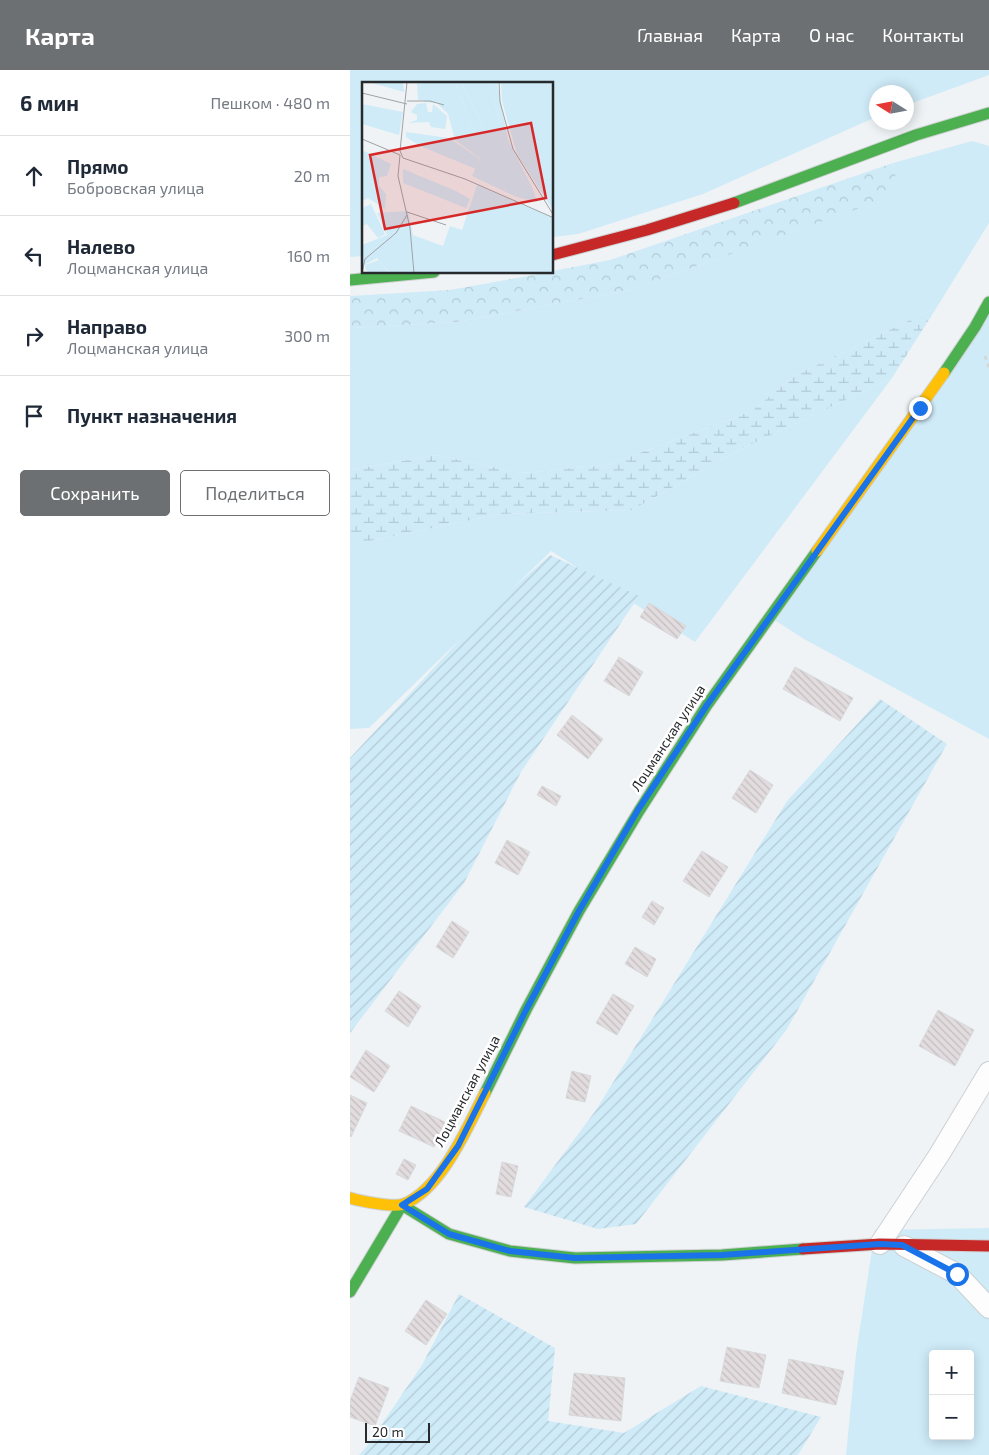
<!DOCTYPE html>
<html lang="ru">
<meta charset="utf-8">
<style>
:root{--surface:#fff;--page:#f2f2f3;--text:#1f2937;--muted:#747a83;--line:#e0e1e3;--accent:#6d7072}
body{margin:0;font-family:"Exo 2",sans-serif;background:var(--page);color:var(--text)}
.controls{position:absolute;right:15px;bottom:15px;display:grid;overflow:hidden;border-radius:5px;box-shadow:0 2px 12px #0003}
.controls button{width:45px;height:45px;display:grid;place-items:center;padding:0;border:0;border-bottom:1px solid var(--line);background:var(--surface);color:var(--text);font:25px sans-serif}
.compass{position:absolute;left:519px;top:15px;width:45px;height:45px;border-radius:50%;background:var(--surface);box-shadow:0 2px 12px #0003;rotate:281deg}
.scale{position:absolute;left:15px;bottom:12px;width:65px;box-sizing:border-box;padding-left:5px;border:2px solid #272a2c;border-top:0;font-size:14px;line-height:18px;white-space:nowrap;color:#272a2c;-webkit-text-stroke:4px #fff;paint-order:stroke}
.stop{position:absolute;width:15px;height:15px;margin:-11px;border:4px solid #1a73e8;border-radius:50%;background:#fff}
.stop.end{background:#1a73e8;border-color:#fff;box-shadow:0 1px 5px #0008}
.list{margin:0;padding:0;list-style:none}
h2{display:flex;justify-content:space-between;align-items:center;height:65px;margin:0;padding:0 20px;font-size:21px}
h2 small{font-size:16px;font-weight:400;color:var(--muted)}
.list li{display:grid;grid-template-columns:32px 1fr auto;gap:15px;align-items:center;box-sizing:border-box;height:80px;padding:0 20px;border-top:1px solid var(--line)}
.list b{display:block;font-size:19px;white-space:nowrap}
.list p{margin:0;font-size:16px;white-space:nowrap;color:var(--muted)}
.list em{font-size:16px;font-style:normal;color:var(--muted)}
.actions{display:flex;gap:10px;padding:15px 20px}
.actions a{flex:1;padding:11px 0;border:1px solid var(--accent);border-radius:5px;text-align:center;font-size:18px;color:var(--accent)}
.actions .main{background:var(--accent);color:#fff}
.icon{flex:none;width:28px;height:28px;fill:none;stroke:currentColor;stroke-width:2;stroke-linecap:round;stroke-linejoin:round}
.map{position:relative;flex:none;width:639px;height:1385px;overflow:hidden}
header{display:flex;align-items:center;gap:30px;box-sizing:border-box;height:70px;padding:0 25px;background:var(--accent);color:#fff}
header strong{font-size:24px}
nav{display:flex;gap:28px;margin-inline-start:auto;font-size:18px}
main{display:flex}
aside{flex:1;background:var(--surface)}
.map>svg:first-child{display:block}
</style>
<header>
<strong>Карта</strong>
<nav><a>Главная</a><a>Карта</a><a>О нас</a><a>Контакты</a></nav>
</header>
<main>
<aside>
<h2>6 мин<small>Пешком · 480 m</small></h2>
<ul class="list">
<li><svg class="icon" aria-label="ahead" viewBox="0 0 24 24"><path d="M12 20V5M6 11l6-6 6 6"/></svg><div><b>Прямо</b><p>Бобровская улица</p></div><em>20 m</em></li>
<li><svg class="icon" aria-label="left" viewBox="0 0 24 24"><path d="M17 20v-9H6M10 6l-5 5 5 5"/></svg><div><b>Налево</b><p>Лоцманская улица</p></div><em>160 m</em></li>
<li><svg class="icon" aria-label="right" viewBox="0 0 24 24"><path d="M7 20v-9h11M14 6l5 5-5 5"/></svg><div><b>Направо</b><p>Лоцманская улица</p></div><em>300 m</em></li>
<li><svg class="icon" aria-label="arrive" viewBox="0 0 24 24"><path d="M6 21V4h12l-3 4 3 4H6"/></svg><div><b>Пункт назначения</b></div></li>
</ul>
<div class="actions"><a class="main">Сохранить</a><a>Поделиться</a></div>
</aside>
<div class="map">
<svg width="639" height="1385" viewBox="0 0 639 1385">
<defs>
<pattern id="forest-crowns" width="20" height="18" patternUnits="userSpaceOnUse" patternTransform="scale(1.25)"><rect width="20" height="18" fill="#cfebf8"/><path d="M2 6a3 3 0 1 1 6 0M12 15a3 3 0 1 1 6 0" fill="none" stroke="#b2cad5"/></pattern>
<pattern id="wetland-marsh" width="20" height="14" patternUnits="userSpaceOnUse" patternTransform="scale(1.25)"><rect width="20" height="14" fill="#cfebf8"/><path d="M1 5h8M5 5V1M11 12h8M15 12V8" fill="none" stroke="#b2cad5"/></pattern>
<pattern id="garden-furrows" width="10" height="10" patternUnits="userSpaceOnUse" patternTransform="scale(1.25)"><rect width="10" height="10" fill="#cfebf8"/><path d="M-1 1l2-2M0 10L10 0M9 11l2-2" fill="none" stroke="#b2cad5"/></pattern>
<pattern id="building-back-hatch" width="6" height="6" patternUnits="userSpaceOnUse" patternTransform="scale(1.25)"><rect width="6" height="6" fill="#e2dcde"/><path d="M-1 5l2 2M0 0l6 6M5-1l2 2" fill="none" stroke="#c2bdbf"/></pattern>
</defs>
<rect width="100%" height="100%" fill="#eff3f5"/>
<g fill="#cfebf8" fill-rule="evenodd">
<path d="M0 0H639V5L557 35 556 22H526V47L353 124 228 164 203 167 202 14H14V186L0 187Z"/>
<path d="M622 71 639 76V153L587 237 444 306 402 341 258 395 171 403 87 385 0 400V258L107 252 280 220 548 124 543 93Z"/>
<path d="M639 232V669L454 569 420 547Z"/>
<path d="M542 308 345 572 201 481 19 658 0 659V475L151 444 282 440 391 379Z"/>
<path d="M639 1158V1385H496L506 1284 525 1160ZM583 1284H620V1366H583Z"/>
</g>
<path fill="url(#forest-crowns)" d="M543 93 549 124 280 220 107 252 0 258V226L100 220 194 203 202 202 203 201 260 190Z"/>
<path fill="url(#wetland-marsh)" d="M587 237 542 308 391 379 282 440 151 444 0 475V400L87 385 171 403 258 395 402 341 444 306Z"/>
<g fill="url(#garden-furrows)">
<path d="M200 485 289 526 171 702 114 813 0 963V688L133 545Z"/>
<path d="M530 629 597 674 437 959 286 1154 248 1159 174 1137 246 1040 437 731Z"/>
<path d="M109 1224 205 1278 198 1351 274 1363 351 1316 471 1347 448 1385H9L17 1376 72 1295Z"/>
</g>
<g fill="url(#building-back-hatch)" stroke="#d8d9da">
<path d="M299 533 336 556 327 569 290 547Z"/>
<path d="M269 587 293 602 279 626 254 611Z"/>
<path d="M445 597 503 628 490 651 433 619Z"/>
<path d="M222 645 253 669 238 689 207 665Z"/>
<path d="M400 700 423 715 406 743 382 728Z"/>
<path d="M192 716 211 726 206 736 187 725Z"/>
<path d="M157 770 180 782 168 805 145 793Z"/>
<path d="M352 781 378 797 359 827 333 811Z"/>
<path d="M302 831 314 838 304 855 292 847Z"/>
<path d="M102 851 119 862 103 888 86 877Z"/>
<path d="M285 877 306 889 297 907 275 894Z"/>
<path d="M49 921 71 936 58 957 35 941Z"/>
<path d="M263 924 284 936 267 965 246 953Z"/>
<path d="M588 940 624 960 605 996 569 976Z"/>
<path d="M16 980 40 996 24 1022 0 1007Z"/>
<path d="M222 1001 241 1006 235 1032 216 1028Z"/>
<path d="M0 1025 17 1033 1 1067 0 1066Z"/>
<path d="M61 1036 95 1052 84 1077 49 1061Z"/>
<path d="M54 1089 66 1095 58 1110 46 1104Z"/>
<path d="M152 1092 168 1096 161 1127 146 1124Z"/>
<path d="M76 1230 97 1244 76 1275 55 1261Z"/>
<path d="M377 1277 416 1285 409 1318 370 1311Z"/>
<path d="M439 1289 494 1301 486 1335 432 1323Z"/>
<path d="M224 1303 275 1308 271 1351 219 1345Z"/>
<path d="M9 1307 39 1318 25 1356 0 1347V1331Z"/>
</g>
<g fill="none" stroke-linecap="round" stroke-linejoin="round">
<defs>
<g id="street">
<path d="M530 1174 589 1085 639 1002"/>
<path d="M554 1176 607 1204 639 1238"/>
</g>
<g id="fast">
<path d="M384 133 566 65 639 43"/>
<path d="M0 210 84 202"/>
<path d="M594 303 625 257 639 232"/>
<path d="M135 1023 176 940 229 841 289 741 357 635 467 481"/>
<path d="M0 1222 52 1135 99 1164 160 1181 225 1188 372 1185 453 1179"/>
</g>
<g id="slow">
<path d="M467 481 594 303"/>
<path d="M0 1128C10 1131 45 1138 54 1134 92 1118 117 1058 135 1023"/>
</g>
<g id="jam">
<path d="M202 185 297 160 384 133"/>
<path d="M453 1179 530 1174 639 1176"/>
</g>
</defs>
<use href="#street" stroke="#cdd1d2" stroke-width="22"/>
<use href="#fast" stroke="#cdd1d2" stroke-width="13"/>
<use href="#slow" stroke="#cdd1d2" stroke-width="13"/>
<use href="#jam" stroke="#cdd1d2" stroke-width="13"/>
<path stroke="#d6d8d8" stroke-width="3" stroke-dasharray="4 4" stroke-linecap="butt" d="M635 286 639 298"/>
<use href="#street" stroke="#fdfdfe" stroke-width="20"/>
<use href="#fast" stroke="#4caf50" stroke-width="11"/>
<use href="#slow" stroke="#ffc107" stroke-width="11"/>
<use href="#jam" stroke="#c62828" stroke-width="11"/>
</g>
<g fill="none" stroke-linecap="round" stroke-linejoin="round">
<path stroke="#1a73e8" stroke-width="6" d="M570 338 357 635 288 740 229 841 176 940 108 1076 77 1119 52 1135 99 1164 160 1181 225 1188 372 1185 530 1174 552 1175 607 1204"/>
</g>
<g text-anchor="middle" stroke-width="5" stroke-linejoin="round" paint-order="stroke">
<g font-size="14" fill="#272a2c" stroke="#fff">
<text transform="translate(318 668) rotate(-57)" y="5">Лоцманская улица</text>
<text transform="translate(117 1021) rotate(-62)" y="5">Лоцманская улица</text>
</g>
</g>
<g transform="translate(12 12)">
<rect width="191" height="191" fill="#eff3f5"/>
<path d="M60 0H93L124 84 146 111 110 94 118 76 93 58 86 32 75 21 62 20ZM99 0H128L142 60 167 108 171 107 175 120 155 115 139 96 129 80 119 40ZM139 0H191V128L155 72 140 19ZM115 103 191 136V191H28L15 176 0 184V163L25 153 15 131 46 129 51 153 81 164 88 144 100 148Z" fill="#cfebf8"/>
<path d="M128 0H135L146 58 171 107 167 108 142 60Z" fill="#cfebf8"/>
<path d="M93 0H99L119 40 129 80 155 115 146 111 124 84ZM158 124 171 152 180 163 176 177 186 191 171 178 177 162 160 137Z" fill="#cfebf8"/>
<path d="M41 0 42 10 10 1 11 0ZM55 1 65 2 64 18H56ZM64 21 66 30H70L71 22 85 34 83 47 69 45 67 40 46 41 55 38V33L49 30 55 22ZM0 22 41 30 37 53 0 42ZM44 50 87 56 117 76 114 87 58 64 44 55ZM0 68 29 82 25 94 17 95V104L24 112 23 127 6 116 0 119ZM41 87 94 109 108 117 104 126 41 101ZM9 122 23 152 16 156 5 142 0 144V126ZM17 178 27 191H8L4 188 3 183Z" fill="#cfebf8"/>
<path fill="none" stroke="#9fa3a5" stroke-width="1" d="M45 0 38 69 41 76 103 97 192 136M137 0 138 20 151 67 192 134M0 11 45 22M45 19H68L82 23M0 57 38 73 36 94 48 146 52 191M45 130 84 143M0 191 3 177 34 151 45 133"/>
<path fill="#d62828" fill-opacity="0.15" stroke="#d62828" stroke-width="2.5" d="M169 41 184 116 23 147 8 73Z"/>
<rect width="191" height="191" fill="none" stroke="#272a2c" stroke-width="2.5"/>
</g>
</svg>
<div class="controls">
<button>+</button>
<button>−</button>
</div>
<svg class="compass" viewBox="-18 -18 36 36"><path d="M0-13l5 13h-10z" fill="#e53935"/><path d="M0 13l5-13h-10z" fill="#747a83"/></svg>
<div class="scale">20 m</div>
<div class="stop" style="left:607px;top:1204px"></div>
<div class="stop end" style="left:570px;top:338px"></div>
</div>
</main>
